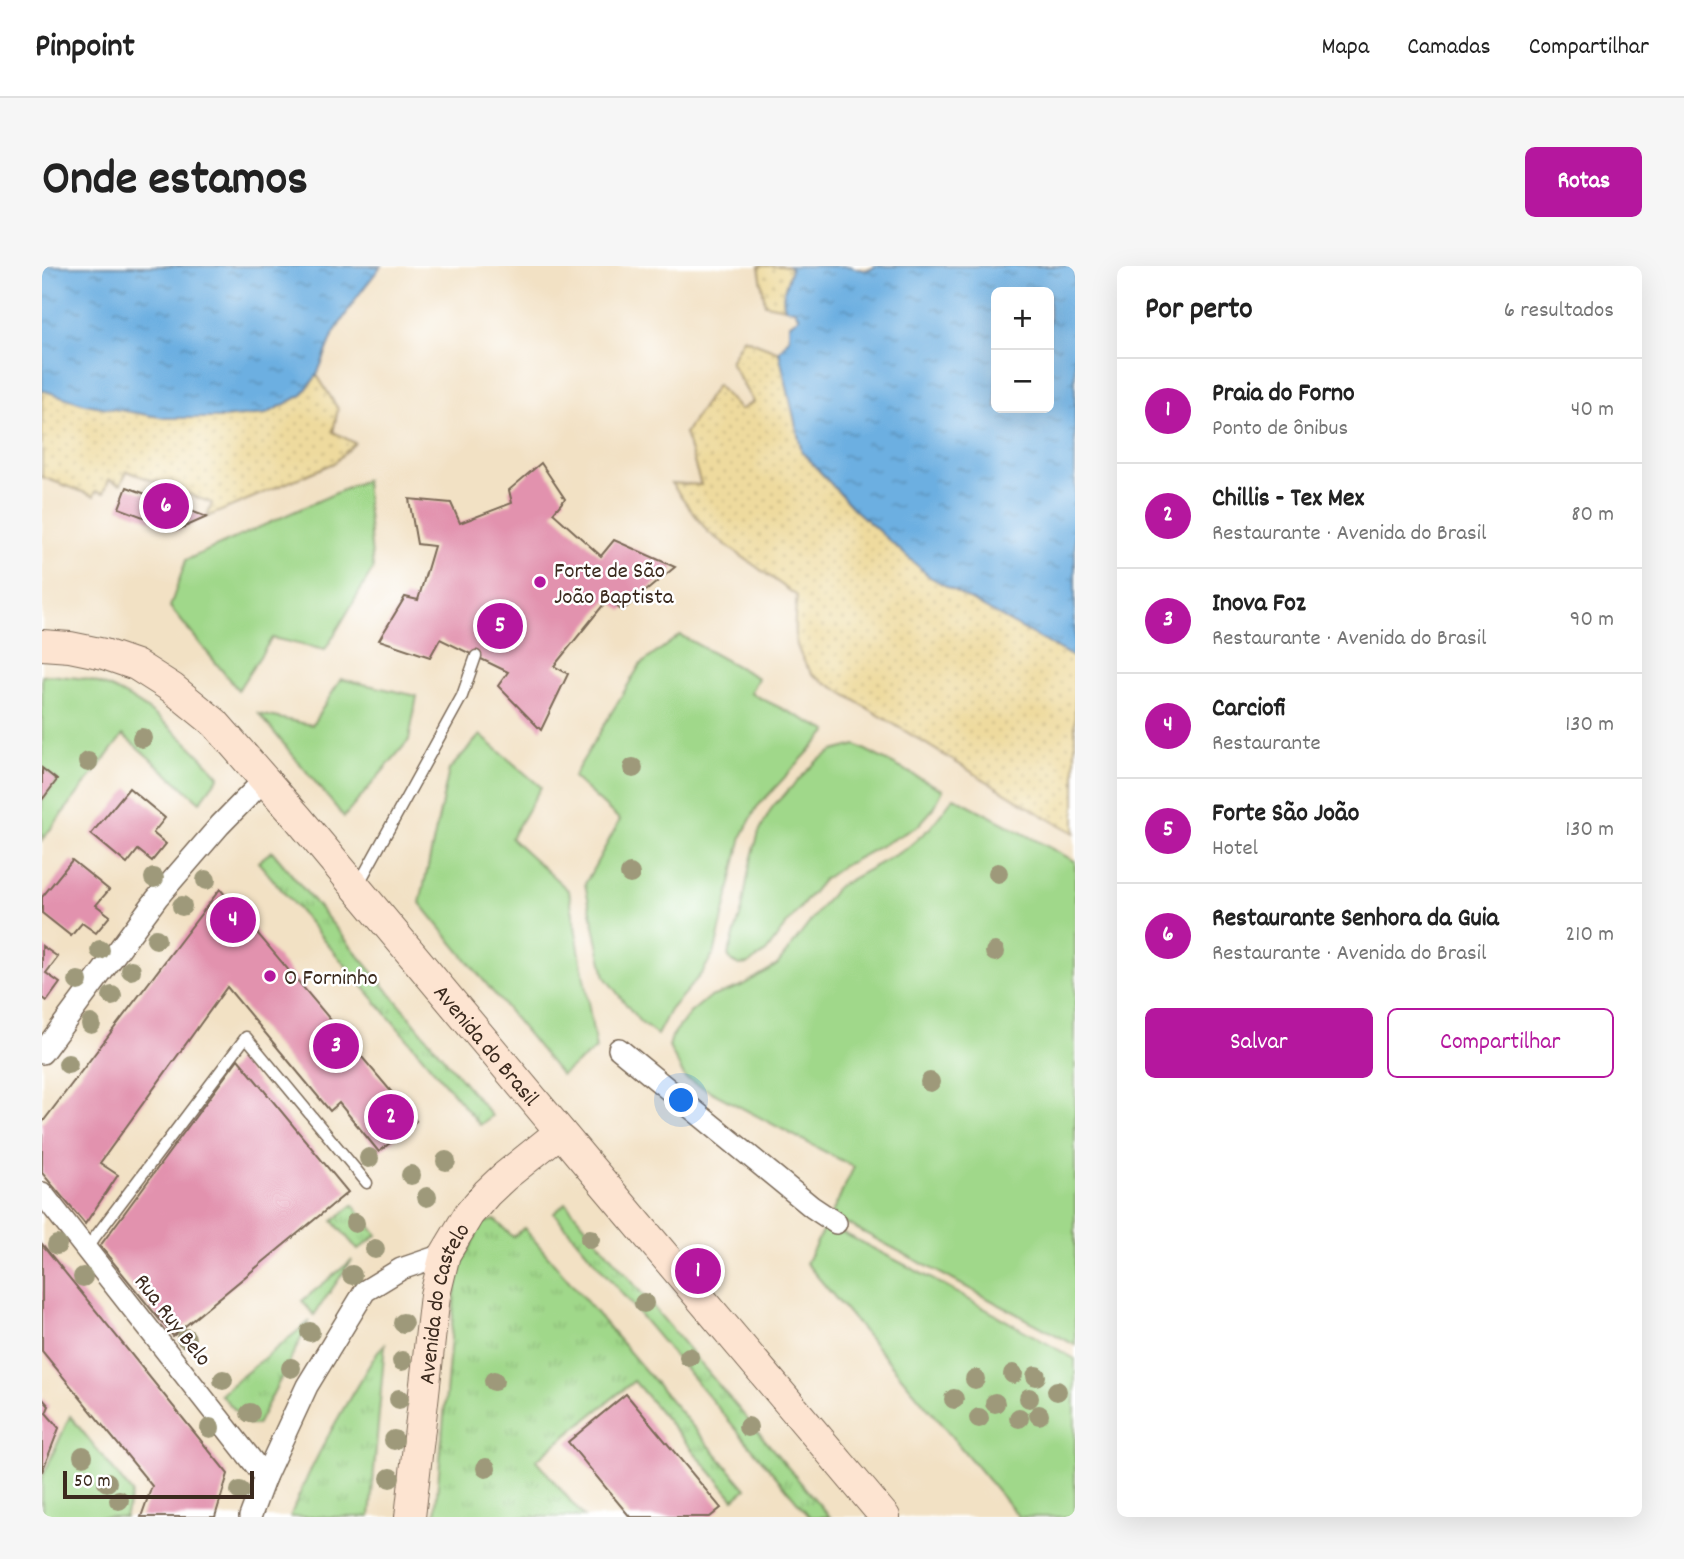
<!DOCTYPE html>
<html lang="pt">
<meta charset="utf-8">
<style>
:root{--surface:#fff;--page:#f6f6f6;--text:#222;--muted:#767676;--line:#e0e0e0;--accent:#b5179e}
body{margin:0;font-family:Dekko,sans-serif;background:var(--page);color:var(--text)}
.controls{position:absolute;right:21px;top:21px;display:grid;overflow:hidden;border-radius:10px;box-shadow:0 7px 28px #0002}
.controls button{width:63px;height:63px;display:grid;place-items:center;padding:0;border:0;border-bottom:2px solid var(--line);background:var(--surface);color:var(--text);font:35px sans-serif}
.scale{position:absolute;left:21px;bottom:18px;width:191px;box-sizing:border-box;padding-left:7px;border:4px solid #3b2a1e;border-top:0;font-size:19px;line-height:24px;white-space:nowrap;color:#3b2a1e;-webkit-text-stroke:5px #fff;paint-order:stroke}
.you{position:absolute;left:640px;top:835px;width:24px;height:24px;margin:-18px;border:5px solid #fff;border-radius:50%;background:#1a73e8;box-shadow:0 0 0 10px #1a73e833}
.badge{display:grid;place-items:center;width:46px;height:46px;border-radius:50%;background:var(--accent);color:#fff;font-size:23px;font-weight:700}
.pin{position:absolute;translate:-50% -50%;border:4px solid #fff;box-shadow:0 2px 7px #0006}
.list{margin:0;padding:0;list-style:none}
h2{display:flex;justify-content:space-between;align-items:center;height:91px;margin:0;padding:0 28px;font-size:30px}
h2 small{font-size:23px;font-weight:400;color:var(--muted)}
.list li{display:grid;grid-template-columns:46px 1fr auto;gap:21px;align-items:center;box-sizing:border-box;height:105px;padding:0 28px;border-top:2px solid var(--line)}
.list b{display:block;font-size:26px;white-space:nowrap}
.list p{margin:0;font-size:23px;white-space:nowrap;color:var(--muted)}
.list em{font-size:23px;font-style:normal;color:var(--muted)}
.actions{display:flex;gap:14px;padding:21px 28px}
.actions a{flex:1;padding:16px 0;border:2px solid var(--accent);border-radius:10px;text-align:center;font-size:24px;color:var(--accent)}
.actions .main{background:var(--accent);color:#fff}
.map{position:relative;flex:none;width:1033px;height:1251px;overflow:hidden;border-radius:10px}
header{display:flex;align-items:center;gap:42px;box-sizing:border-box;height:98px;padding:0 35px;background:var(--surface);border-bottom:2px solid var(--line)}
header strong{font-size:33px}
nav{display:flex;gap:38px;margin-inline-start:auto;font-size:24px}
.intro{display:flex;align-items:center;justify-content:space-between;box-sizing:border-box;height:168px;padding:0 42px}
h1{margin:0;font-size:49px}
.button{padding:18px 32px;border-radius:10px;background:var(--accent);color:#fff;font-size:24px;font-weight:700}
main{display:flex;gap:42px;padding:0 42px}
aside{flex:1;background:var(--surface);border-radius:10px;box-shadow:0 7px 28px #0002}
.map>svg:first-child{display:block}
</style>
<header>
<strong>Pinpoint</strong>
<nav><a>Mapa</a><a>Camadas</a><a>Compartilhar</a></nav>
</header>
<div class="intro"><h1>Onde estamos</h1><a class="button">Rotas</a></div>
<main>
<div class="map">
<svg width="1033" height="1251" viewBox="0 0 1033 1251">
<defs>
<pattern id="grass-tufts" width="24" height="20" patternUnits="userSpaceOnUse" patternTransform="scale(1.75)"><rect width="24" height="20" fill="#a0d88a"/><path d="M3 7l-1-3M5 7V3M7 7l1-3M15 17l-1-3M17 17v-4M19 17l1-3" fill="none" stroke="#8bba77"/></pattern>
<pattern id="sand-dots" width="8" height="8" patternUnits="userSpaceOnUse" patternTransform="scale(1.75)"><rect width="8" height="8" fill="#eeda9e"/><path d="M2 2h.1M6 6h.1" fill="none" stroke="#cdbb88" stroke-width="1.8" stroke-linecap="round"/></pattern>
<pattern id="water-ripples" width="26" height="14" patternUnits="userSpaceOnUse" patternTransform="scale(1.75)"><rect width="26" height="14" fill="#6cafe1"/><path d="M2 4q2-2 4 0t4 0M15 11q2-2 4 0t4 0" fill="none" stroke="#5a8fb6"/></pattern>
</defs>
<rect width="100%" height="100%" fill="#fff"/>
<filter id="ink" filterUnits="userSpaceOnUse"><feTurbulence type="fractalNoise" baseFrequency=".0143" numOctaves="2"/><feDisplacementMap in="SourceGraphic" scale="14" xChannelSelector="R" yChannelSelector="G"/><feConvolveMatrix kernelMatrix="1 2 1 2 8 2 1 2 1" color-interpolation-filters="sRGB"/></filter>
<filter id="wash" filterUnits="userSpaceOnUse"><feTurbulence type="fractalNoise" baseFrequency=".00686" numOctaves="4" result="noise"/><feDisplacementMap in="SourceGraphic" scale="28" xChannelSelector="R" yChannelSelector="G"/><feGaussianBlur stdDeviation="1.57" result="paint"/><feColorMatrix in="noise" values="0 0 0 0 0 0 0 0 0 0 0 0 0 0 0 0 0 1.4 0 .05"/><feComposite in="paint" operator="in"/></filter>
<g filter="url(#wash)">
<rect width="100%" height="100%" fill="#f2e1c4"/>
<g fill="url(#grass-tufts)" stroke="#6e8154" stroke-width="2">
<path d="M230 585 450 850 438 859 216 596Z"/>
<path d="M524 937 764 1223 788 1251H768L512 947Z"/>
<path d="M311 939 335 969 316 984 291 955Z"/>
<path d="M453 954 471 971 482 962 704 1223 692 1233 592 1115 494 1194 542 1251H393L413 1026 421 996 440 957Z"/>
<path d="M310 994 272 1049 260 1035Z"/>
<path d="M268 1055 215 1159H207L178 1128Z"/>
<path d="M343 1078 328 1251H248C271 1192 303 1139 336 1085Z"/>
</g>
<g fill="url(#sand-dots)" stroke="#94825e" stroke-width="2">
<path d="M717 0H747L749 2C746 18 738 25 743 42L723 38Z"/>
<path d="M701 72 737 86 760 186 811 242 888 311 1033 392V567L1000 549 770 408C749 378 751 365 755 330L666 266 629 217 659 219 643 167 675 119 698 144 711 136 688 96Z"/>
<path d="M275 109 296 143 291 166 313 177 292 197 165 251 170 237 85 205 79 218 67 213 62 227 54 225 52 230 0 211V122L123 152H178L224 148 260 129Z"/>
</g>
<g fill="#a0d88a" stroke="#6e8154" stroke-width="2">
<path d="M323 214 331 303 283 384 230 372 196 424 128 341 144 294Z"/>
<path d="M638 369 716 412 708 427 786 465 715 541 700 570 673 685 660 707 628 744 615 769 598 756 563 711 543 618 578 554 531 511 598 399Z"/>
<path d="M10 409C21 411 32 411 43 413 95 426 142 471 177 510L158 536 81 469 0 574V534L15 514 0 502V410Z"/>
<path d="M299 413 375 430 367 474 302 551 217 448 270 459Z"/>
<path d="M438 469 499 521 469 572 527 625 554 783 519 809 378 637 407 504Z"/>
<path d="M814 479 901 524 892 542 876 560 801 600 781 614 740 664 724 686 706 698 697 699 689 695 686 689 700 644 708 598 717 566 731 540 775 495 791 485Z"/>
<path d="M912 531 1033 595V1079L789 949 812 901 643 812 627 781 630 770 648 747 666 732 699 720 735 699 795 621 864 583 888 562Z"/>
<path d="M784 958 888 1012 1033 1093V1251H977L764 997Z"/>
<path d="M28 1150 90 1227 83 1251H0V1212Z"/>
</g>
<g fill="url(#water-ripples)" stroke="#546c80" stroke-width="2" fill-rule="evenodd">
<path d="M0 0H339L315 31 292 67 275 109 260 129 224 148 178 152H123L43 138 0 124Z"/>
<path d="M747 0H806L821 4 829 3 833 0H1033V392L888 311 811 242 760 186 737 86 747 72V59L757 51 752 43 743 42C738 26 746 18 749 2ZM1007 26V142H954V26Z"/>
</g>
<g id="blocks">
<g fill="#e292ae">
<path d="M499 197 523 233 511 247 559 290 572 274 633 301 580 345 566 333 512 400 526 408 499 464 456 420 466 406 398 373 388 391 337 374 363 331 376 334 392 280 375 278 367 233 409 237 418 257 470 237 467 224Z"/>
<path d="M85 221 165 251 136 264 77 242Z"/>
<path d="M0 502 15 514 0 534Z"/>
<path d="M87 522 123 552 111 567 124 578 110 595 96 584 85 598 49 568Z"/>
<path d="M30 594 67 624 54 639 68 650 54 667 40 657 29 670 0 647V631Z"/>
<path d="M178 623 374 855 337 886 297 837 288 845 185 721 58 897 76 909 43 958 0 907V857Z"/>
<path d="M0 680 16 691 4 707 18 717 5 735 0 731Z"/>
<path d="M196 793 306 926 131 1070 58 980Z"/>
<path d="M0 978 186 1208 173 1251H99L110 1220 0 1085Z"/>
<path d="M584 1128 679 1242 668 1251H588L526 1176Z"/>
<path d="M0 1132 7 1140 4 1147 17 1162 0 1206Z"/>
</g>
</g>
</g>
<g filter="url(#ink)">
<use href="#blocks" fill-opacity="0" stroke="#7b6a58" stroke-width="2"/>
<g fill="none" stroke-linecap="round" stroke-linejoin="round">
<defs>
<g id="lane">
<path d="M315 621 420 430 434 390"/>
<path d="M44 983 204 771 325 917"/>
</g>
<g id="street">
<path d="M577 783 770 941 794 957"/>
<path d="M0 787 115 632 178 559 223 513"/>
<path d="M0 927 223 1211"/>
<path d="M208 1251 223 1211 265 1120 323 1025 359 1003 403 988"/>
</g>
<g id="secondary">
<path id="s1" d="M0 379 28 381 62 388 94 399 130 422 173 457 256 552 552 906 843 1251"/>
<path id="s2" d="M368 1251 393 1029 403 988 427 948 445 927 462 911 518 866"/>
</g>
</defs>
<use href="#lane" stroke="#7b6a58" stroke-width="13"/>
<use href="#street" stroke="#7b6a58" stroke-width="24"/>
<use href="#secondary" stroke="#7b6a58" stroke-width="32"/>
<use href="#lane" stroke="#fff" stroke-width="10"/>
<use href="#street" stroke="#fff" stroke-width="21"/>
<use href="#secondary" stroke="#fde4d1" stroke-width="30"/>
</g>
<g fill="#9e997a">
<circle cx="100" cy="472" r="10"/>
<circle cx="46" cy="496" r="10"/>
<circle cx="591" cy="502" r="10"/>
<circle cx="956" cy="607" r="10"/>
<circle cx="588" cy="608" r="10"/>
<circle cx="112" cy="612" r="10"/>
<circle cx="164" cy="614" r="10"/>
<circle cx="140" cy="640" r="10"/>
<circle cx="114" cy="673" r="10"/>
<circle cx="58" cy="684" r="10"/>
<circle cx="953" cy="686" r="10"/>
<circle cx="89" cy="704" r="10"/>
<circle cx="36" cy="715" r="10"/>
<circle cx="70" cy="730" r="10"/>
<circle cx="49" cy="758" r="10"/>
<circle cx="26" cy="798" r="10"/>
<circle cx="888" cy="816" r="10"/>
<circle cx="327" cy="892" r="10"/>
<circle cx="404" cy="895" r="10"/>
<circle cx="369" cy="909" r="10"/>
<circle cx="385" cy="931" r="10"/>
<circle cx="313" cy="957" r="10"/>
<circle cx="548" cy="973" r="10"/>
<circle cx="15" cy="979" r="10"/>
<circle cx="333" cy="983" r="10"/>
<circle cx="310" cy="1009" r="10"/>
<circle cx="41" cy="1011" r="10"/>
<circle cx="602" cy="1037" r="10"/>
<circle cx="361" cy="1057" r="10"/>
<circle cx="268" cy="1066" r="10"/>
<circle cx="144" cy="1072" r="10"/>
<circle cx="647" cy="1091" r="10"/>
<circle cx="360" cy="1095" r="10"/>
<circle cx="249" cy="1102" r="10"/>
<circle cx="971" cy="1108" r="10"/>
<circle cx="994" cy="1110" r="10"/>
<circle cx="933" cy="1113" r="10"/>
<circle cx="181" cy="1114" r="10"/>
<circle cx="452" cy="1115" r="10"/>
<circle cx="1015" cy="1125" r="10"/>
<circle cx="987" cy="1132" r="10"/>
<circle cx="357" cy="1133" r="10"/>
<circle cx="912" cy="1133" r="10"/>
<circle cx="953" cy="1137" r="10"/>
<circle cx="208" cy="1147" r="10"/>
<circle cx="997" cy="1149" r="10"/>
<circle cx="937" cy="1152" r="10"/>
<circle cx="977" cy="1152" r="10"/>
<circle cx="706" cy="1161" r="10"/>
<circle cx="168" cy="1162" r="10"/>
<circle cx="352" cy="1174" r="10"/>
<circle cx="41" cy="1190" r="10"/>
<circle cx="444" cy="1202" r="10"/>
<circle cx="348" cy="1212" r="10"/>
<circle cx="65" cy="1216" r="10"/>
<circle cx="198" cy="1225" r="10"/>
<circle cx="77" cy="1234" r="10"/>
</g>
</g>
<g fill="#b5179e" stroke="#fff" stroke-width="2.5">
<circle cx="498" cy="316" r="7"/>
<circle cx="228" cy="710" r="7"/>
</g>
<g text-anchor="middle" stroke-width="5" stroke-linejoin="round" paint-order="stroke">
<g font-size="23" fill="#3b2a1e" stroke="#fff" text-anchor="start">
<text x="512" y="311">Forte de São<tspan x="512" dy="26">João Baptista</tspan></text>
<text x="242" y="718">O Forninho</text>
</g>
<g font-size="23" fill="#3b2a1e" stroke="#fff">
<text dy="8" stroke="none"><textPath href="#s1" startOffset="616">Avenida do Brasil</textPath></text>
<text dy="8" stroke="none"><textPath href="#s2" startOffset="217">Avenida do Castelo</textPath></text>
<text transform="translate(132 1053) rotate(52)" y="8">Rua Ruy Belo</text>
</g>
</g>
</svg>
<div class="controls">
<button>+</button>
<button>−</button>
</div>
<div class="scale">50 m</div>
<div class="you"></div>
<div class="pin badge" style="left:656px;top:1005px">1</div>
<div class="pin badge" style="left:349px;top:851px">2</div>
<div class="pin badge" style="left:294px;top:780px">3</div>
<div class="pin badge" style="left:191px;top:654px">4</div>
<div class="pin badge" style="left:458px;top:360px">5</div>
<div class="pin badge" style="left:124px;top:240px">6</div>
</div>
<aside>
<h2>Por perto<small>6 resultados</small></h2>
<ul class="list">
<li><span class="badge">1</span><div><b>Praia do Forno</b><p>Ponto de ônibus</p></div><em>40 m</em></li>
<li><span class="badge">2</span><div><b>Chillis - Tex Mex</b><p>Restaurante · Avenida do Brasil</p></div><em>80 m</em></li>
<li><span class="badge">3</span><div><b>Inova Foz</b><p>Restaurante · Avenida do Brasil</p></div><em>90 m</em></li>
<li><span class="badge">4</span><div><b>Carciofi</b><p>Restaurante</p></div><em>130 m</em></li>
<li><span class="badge">5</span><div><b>Forte São João</b><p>Hotel</p></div><em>130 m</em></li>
<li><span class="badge">6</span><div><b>Restaurante Senhora da Guia</b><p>Restaurante · Avenida do Brasil</p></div><em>210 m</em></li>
</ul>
<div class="actions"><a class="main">Salvar</a><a>Compartilhar</a></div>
</aside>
</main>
